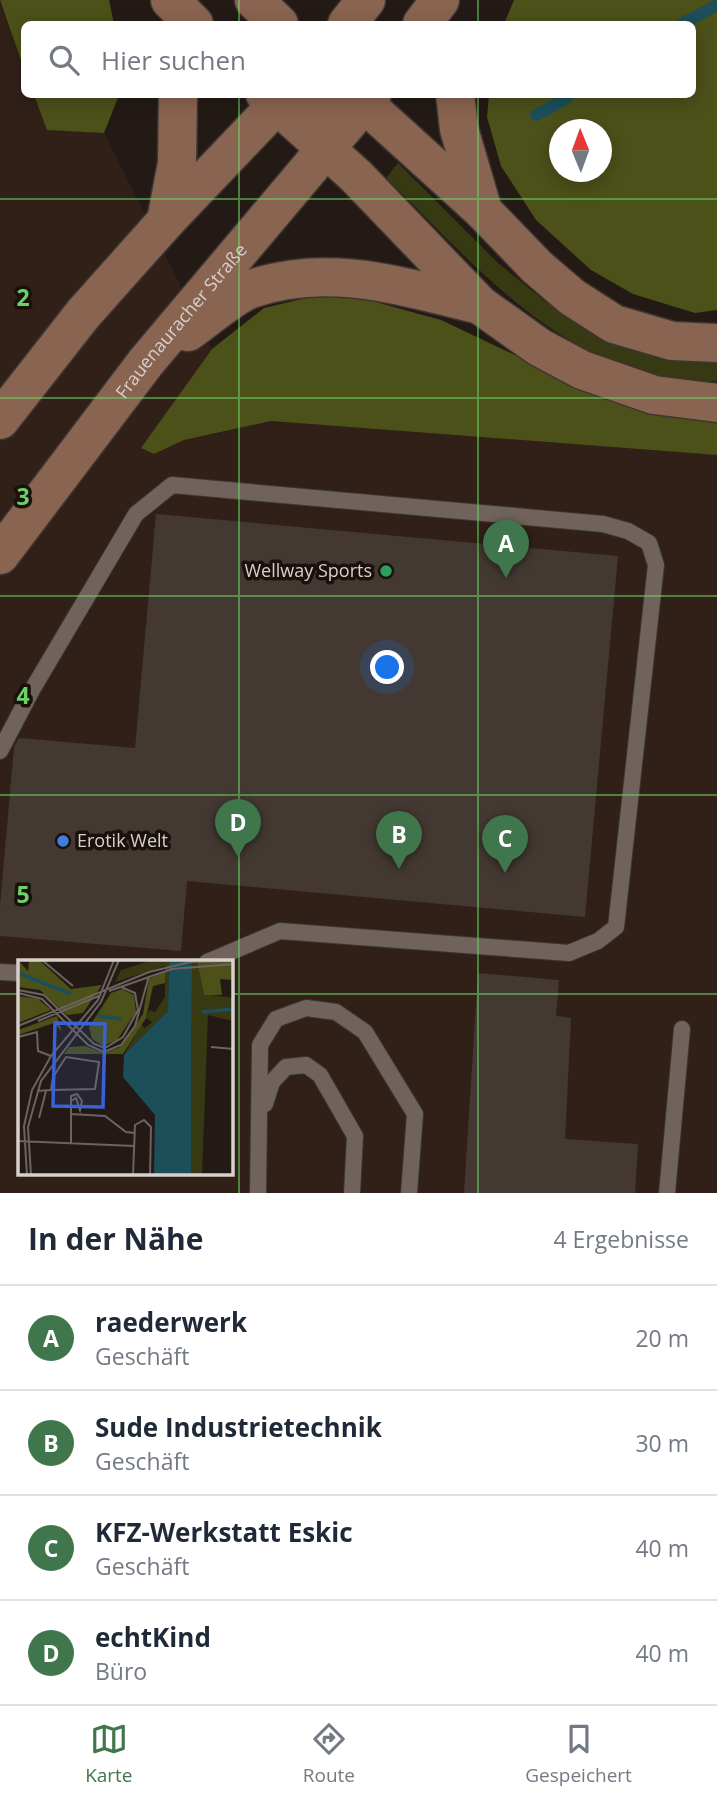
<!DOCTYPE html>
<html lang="de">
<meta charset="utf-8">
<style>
:root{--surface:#fff;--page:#f6f6f7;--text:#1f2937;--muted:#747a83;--line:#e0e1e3;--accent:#40764c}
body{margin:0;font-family:"Open Sans",sans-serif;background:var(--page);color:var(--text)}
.compass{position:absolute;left:549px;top:119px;width:63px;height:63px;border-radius:50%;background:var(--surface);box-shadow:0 4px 18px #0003;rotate:359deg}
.you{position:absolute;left:388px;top:668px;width:24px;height:24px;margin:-18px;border:5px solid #fff;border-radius:50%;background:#1a73e8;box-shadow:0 0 0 10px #1a73e833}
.badge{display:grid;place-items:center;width:46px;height:46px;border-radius:50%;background:var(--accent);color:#fff;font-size:23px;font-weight:700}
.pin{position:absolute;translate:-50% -58px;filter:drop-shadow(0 2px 4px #0008)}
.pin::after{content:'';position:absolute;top:37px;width:24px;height:21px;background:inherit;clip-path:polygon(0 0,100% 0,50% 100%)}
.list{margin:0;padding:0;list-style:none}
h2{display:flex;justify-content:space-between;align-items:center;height:91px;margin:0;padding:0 28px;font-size:30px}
h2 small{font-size:23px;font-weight:400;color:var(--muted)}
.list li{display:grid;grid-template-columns:46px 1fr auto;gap:21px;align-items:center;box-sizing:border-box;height:105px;padding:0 28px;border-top:2px solid var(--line)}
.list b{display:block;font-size:26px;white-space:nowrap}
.list p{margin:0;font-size:23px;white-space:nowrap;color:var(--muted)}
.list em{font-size:23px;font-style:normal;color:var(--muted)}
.icon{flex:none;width:38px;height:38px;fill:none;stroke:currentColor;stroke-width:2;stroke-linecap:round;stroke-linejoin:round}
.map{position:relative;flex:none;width:717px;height:1193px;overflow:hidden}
.search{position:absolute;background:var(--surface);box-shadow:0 4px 18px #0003;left:21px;right:21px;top:21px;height:77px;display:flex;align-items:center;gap:18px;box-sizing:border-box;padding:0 24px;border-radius:10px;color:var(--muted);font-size:26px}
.sheet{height:511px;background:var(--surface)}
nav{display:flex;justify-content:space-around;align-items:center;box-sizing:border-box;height:98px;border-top:2px solid var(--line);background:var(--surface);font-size:19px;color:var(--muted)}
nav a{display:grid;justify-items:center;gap:4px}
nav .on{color:var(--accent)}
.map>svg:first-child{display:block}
</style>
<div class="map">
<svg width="717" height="1193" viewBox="0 0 717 1193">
<rect width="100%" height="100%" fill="#241a15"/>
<path fill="#302018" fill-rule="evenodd" d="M0 2 24 69V94L34 95 47 129 104 133 212 349 142 448 154 454 184 440 271 421 717 455V1193H0ZM19 962H231V1174H19Z"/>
<path fill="#363912" d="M398 163 498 263 546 302 603 337 678 360 717 363V381C690 381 664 379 637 373 627 370 617 364 608 360 520 322 454 244 386 178Z"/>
<g fill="#4c5019" fill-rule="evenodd">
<path d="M0 0H109L114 24H24V69Z"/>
<path d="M514 0H717V310L695 313 633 294 591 270 536 220 501 166 487 117 489 95 692 94V24H504ZM560 130H602V172H560Z"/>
<path d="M34 95V94L119 95 104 133 47 130Z"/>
<path d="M336 291 441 320 544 369 717 416V455L271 421 184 440 154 454 141 448 212 349 264 308Z"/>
</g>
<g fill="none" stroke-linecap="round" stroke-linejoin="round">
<g stroke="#1c4f5a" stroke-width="12">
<path d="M682 24 717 5"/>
<path d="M536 115 564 100 570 94"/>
</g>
</g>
<g fill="#433932">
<path d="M156 514 618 556 585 917 187 881 181 951 0 936V906L14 747 19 738 135 748Z"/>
<path d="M478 973 559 980 556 1016 571 1018 565 1139 638 1144 635 1193H464Z"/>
</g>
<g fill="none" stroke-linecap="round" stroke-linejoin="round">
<defs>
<g id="service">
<path d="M0 751 32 690 136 514 172 485 603 524 628 531 649 543 656 565 616 927 598 941 569 953 280 931 207 962"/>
<path d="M0 972 19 973"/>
<path d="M265 1104 272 1082 286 1067 306 1065 320 1075 355 1136 352 1193"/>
<path d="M258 1193 260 1045 276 1019 306 1008 336 1012 365 1032 415 1114 409 1193"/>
<path d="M667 1193 682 1029"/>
</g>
<g id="secondary">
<path d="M170 0 194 24"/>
<path d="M254 0 279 24"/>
<path d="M347 24 366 0"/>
<path d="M422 24 440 0"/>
<path d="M265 94 356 176 480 305 539 347 582 370 654 395 717 403"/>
<path d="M354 94 483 211 537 267 572 297 614 324 672 341 717 343"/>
<path d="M455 94 459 129 483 211"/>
<path d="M277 106 365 104"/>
<path d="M166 221 177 163 178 94"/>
<path d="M188 332C204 321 234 295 251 289 329 262 403 287 480 305"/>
<path d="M0 420 83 314 166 221 287 94"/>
<path id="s1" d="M0 555 146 362 372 94"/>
</g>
</defs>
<use href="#service" stroke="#3d3633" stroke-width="18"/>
<use href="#secondary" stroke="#3d3633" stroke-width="41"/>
<use href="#service" stroke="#6f635c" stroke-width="16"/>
<use href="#secondary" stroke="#896450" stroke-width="38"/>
</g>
<path fill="none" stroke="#69d465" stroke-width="2" stroke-opacity="0.55" d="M239 0V24M478 0V24M239 94V1193M478 94V1193M0 199H717M0 398H717M0 596H717M0 795H717M0 994H19M231 994H717"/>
<circle fill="#2e9e5b" stroke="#1a110c" stroke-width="2.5" cx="386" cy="571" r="7"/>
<circle fill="#3f7fe0" stroke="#1a110c" stroke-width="2.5" cx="63" cy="841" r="7"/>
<g text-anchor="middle" stroke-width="7" stroke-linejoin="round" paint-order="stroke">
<g font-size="18" fill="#d7d0cc" stroke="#1a110c">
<text dy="6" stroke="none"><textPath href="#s1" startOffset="296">Frauenauracher Straße</textPath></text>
</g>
<g font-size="18" fill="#d7d0cc" stroke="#1a110c" text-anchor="end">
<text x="372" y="577">Wellway Sports</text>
<text x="77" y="847" text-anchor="start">Erotik Welt</text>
</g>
</g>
<g transform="translate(18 960)">
<rect width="215" height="215" fill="#241a15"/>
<path d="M135 0H151L150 51 106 95 123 65 127 68 134 62 128 58 131 50 137 52 147 37V6L97 22 103 10ZM174 0H179L186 34 216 38 215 61 190 55 184 215H173Z" fill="#363912"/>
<path d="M0 0 10 11 11 0H21L53 29 84 25 65 53 49 55 22 30 0 27ZM179 0H215V20L202 19 204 35H186ZM147 12V23L135 26 128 58 105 94H46L51 87 67 86 86 93 102 87 125 54 131 19ZM104 29 116 35 118 52 99 80 85 86 74 79 71 67 93 33ZM0 36 20 39 33 50 0 63ZM39 56 44 72 36 63 0 75V70Z" fill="#4c5019"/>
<path d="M151 0H174L173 215H136L137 155 105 117 106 95 150 51Z" fill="#1c4f5a"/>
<path fill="none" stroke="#1c4f5a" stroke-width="3.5" d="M0 13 53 34M184 52 216 49M80 56 104 59"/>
<path fill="none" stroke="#6c635e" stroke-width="2" d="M24 0 55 26M0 30 26 35 76 84 87 88 105 77 120 50 117 33 103 27M91 31 154 9 216 4M0 33 24 39 70 85 86 92 103 85 117 66 131 16M20 61 83 35M0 66 131 12 172 2 216 1M0 77 19 72 20 91 33 96M193 87 216 89M19 131 33 130 35 117 48 97 81 102 77 129 33 130M53 154 87 156 108 172 117 173M21 158 28 131M0 181 116 186M53 184V136L59 134 64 141 62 150 58 138 53 141M9 215 6 166 14 130 33 96 80 40 96 0M13 215 10 167 23 121 83 42 101 0M115 215 117 165 126 160 133 167 132 215"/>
<path fill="#3962d6" fill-opacity="0.15" stroke="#3962d6" stroke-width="3.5" d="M37 63 87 64 85 147 35 146Z"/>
<rect width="215" height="215" fill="none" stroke="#d7d0cc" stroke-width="3.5"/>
</g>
<g font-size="23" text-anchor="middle" font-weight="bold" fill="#69d465" stroke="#1a110c" stroke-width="7" stroke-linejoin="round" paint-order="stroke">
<text x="23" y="306">2</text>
<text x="23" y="505">3</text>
<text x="23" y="704">4</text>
<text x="23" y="903">5</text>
</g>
</svg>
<svg class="compass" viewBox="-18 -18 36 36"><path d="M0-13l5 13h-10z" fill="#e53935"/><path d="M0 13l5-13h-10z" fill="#747a83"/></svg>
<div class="you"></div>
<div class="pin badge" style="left:506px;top:578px">A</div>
<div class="pin badge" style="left:399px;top:869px">B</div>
<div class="pin badge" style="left:505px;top:873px">C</div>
<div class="pin badge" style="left:238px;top:857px">D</div>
<div class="search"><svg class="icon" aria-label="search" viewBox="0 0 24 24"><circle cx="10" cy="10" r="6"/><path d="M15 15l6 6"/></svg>Hier suchen</div>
</div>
<section class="sheet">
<h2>In der Nähe<small>4 Ergebnisse</small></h2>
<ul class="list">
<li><span class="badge">A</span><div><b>raederwerk</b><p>Geschäft</p></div><em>20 m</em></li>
<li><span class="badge">B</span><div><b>Sude Industrietechnik</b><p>Geschäft</p></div><em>30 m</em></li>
<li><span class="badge">C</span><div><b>KFZ-Werkstatt Eskic</b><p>Geschäft</p></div><em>40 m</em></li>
<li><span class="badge">D</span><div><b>echtKind</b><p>Büro</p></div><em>40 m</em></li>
</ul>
</section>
<nav>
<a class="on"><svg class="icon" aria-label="map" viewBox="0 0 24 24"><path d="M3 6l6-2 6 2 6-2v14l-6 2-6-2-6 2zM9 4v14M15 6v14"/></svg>Karte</a>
<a><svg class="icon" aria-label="directions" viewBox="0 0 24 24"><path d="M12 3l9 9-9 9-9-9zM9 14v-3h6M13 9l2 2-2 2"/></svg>Route</a>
<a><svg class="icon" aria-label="saved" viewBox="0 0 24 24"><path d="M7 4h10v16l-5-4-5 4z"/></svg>Gespeichert</a>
</nav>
